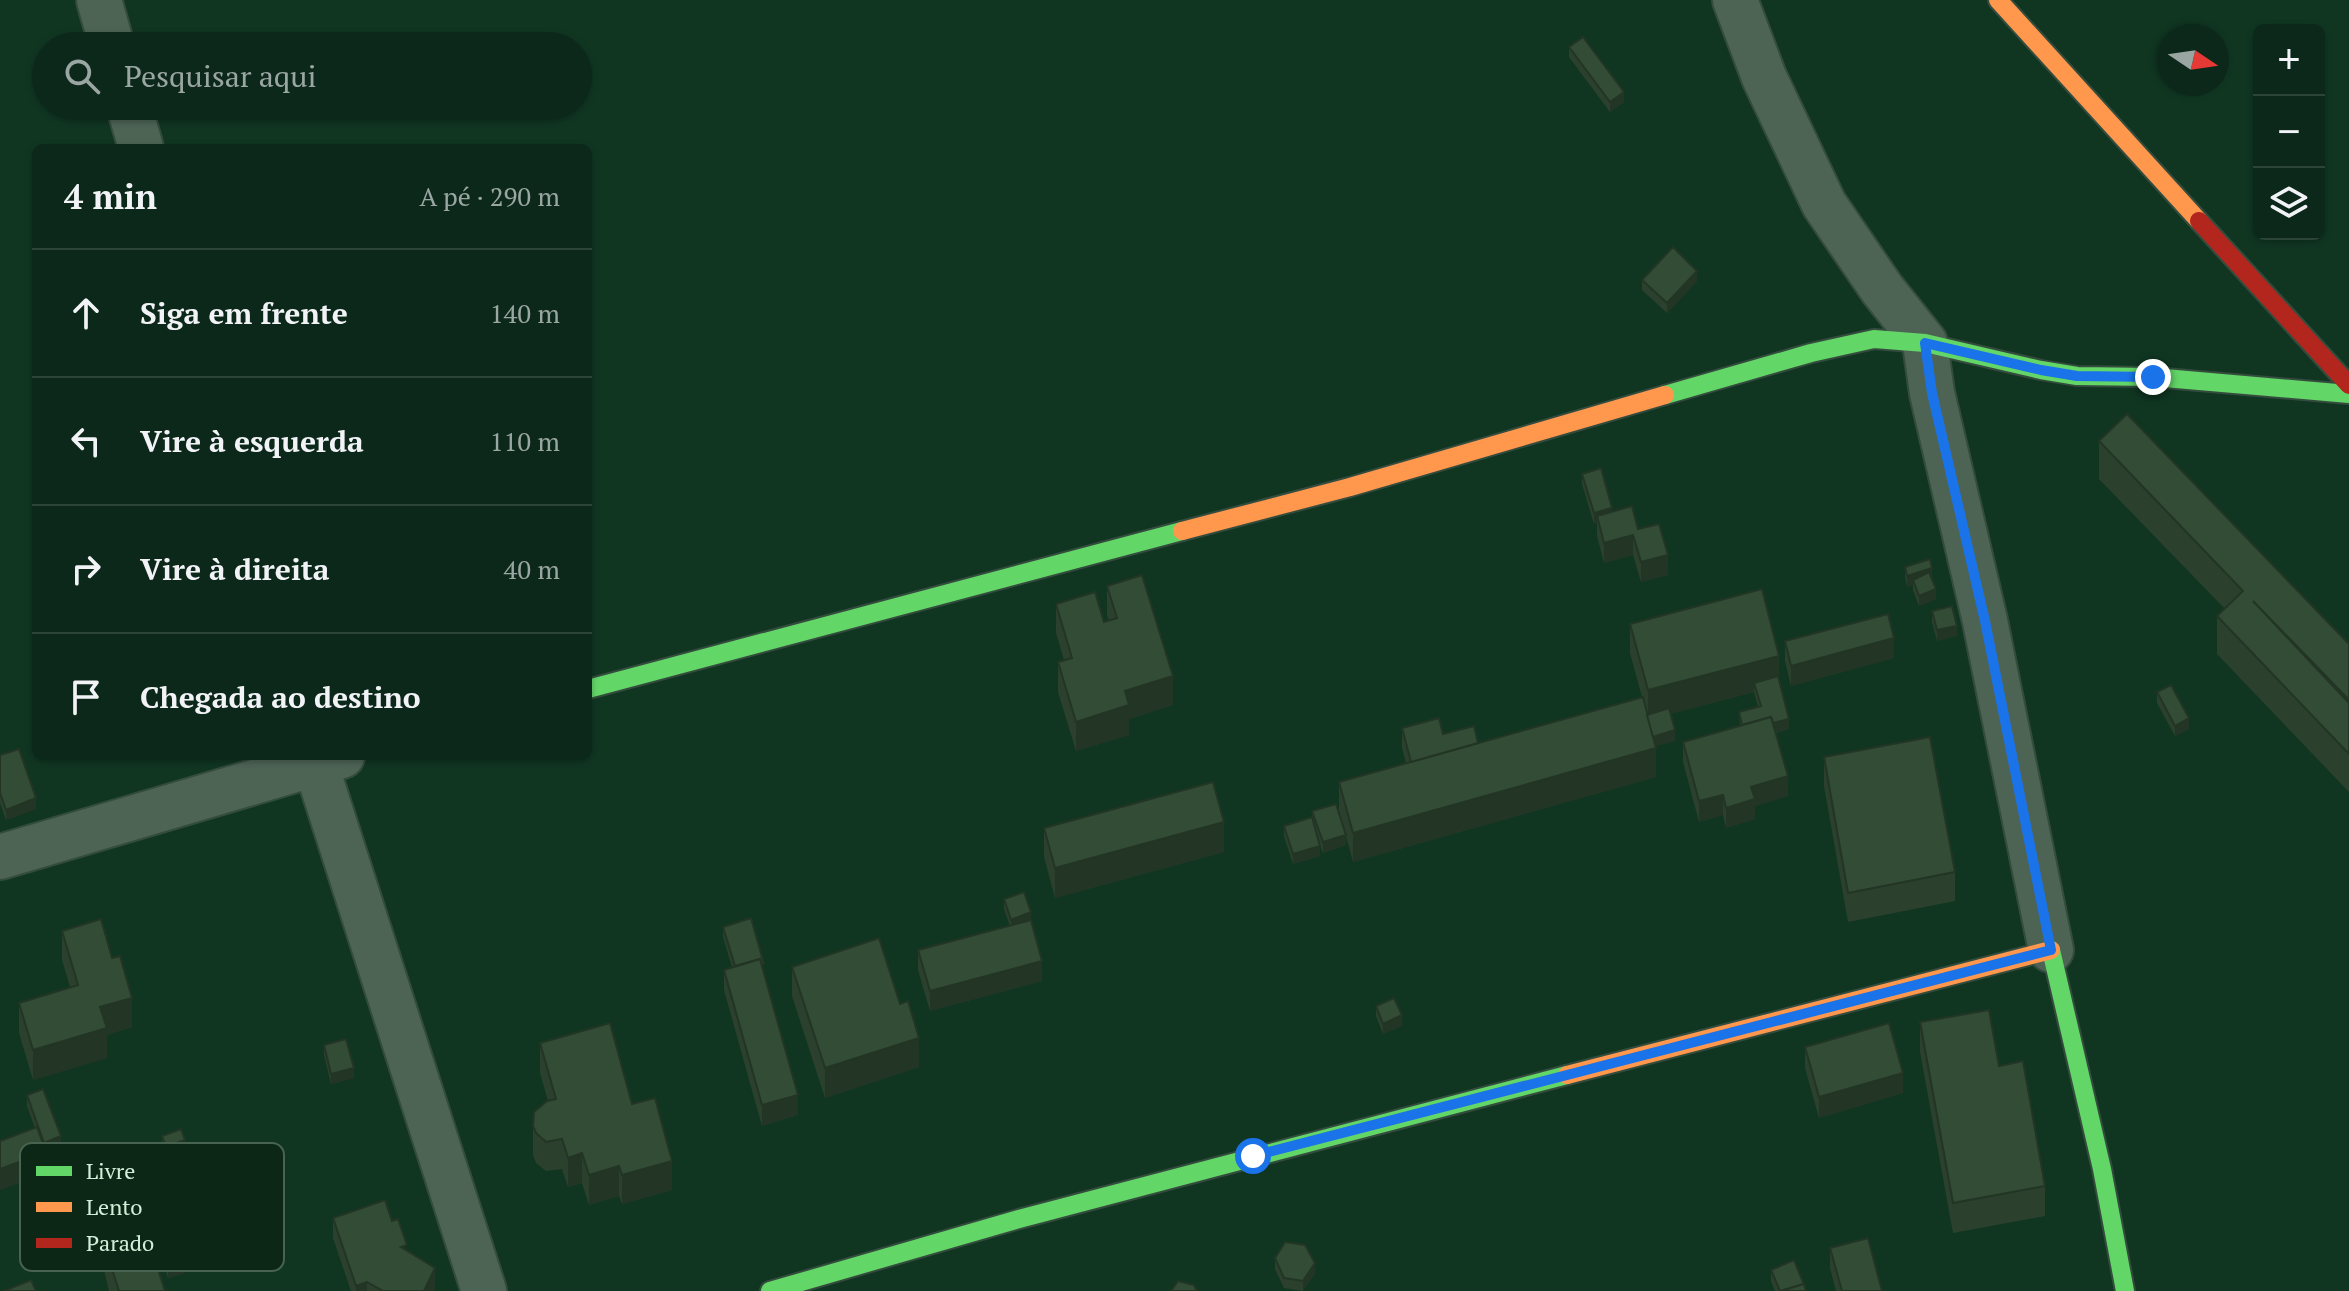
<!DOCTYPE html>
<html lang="pt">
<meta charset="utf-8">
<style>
:root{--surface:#0c281a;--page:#1a3427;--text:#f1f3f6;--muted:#9aa6a2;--line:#2c4439}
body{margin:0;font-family:"PT Serif",serif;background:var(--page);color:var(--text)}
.controls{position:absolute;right:24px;top:24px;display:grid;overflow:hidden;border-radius:12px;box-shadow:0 2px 6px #0004}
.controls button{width:72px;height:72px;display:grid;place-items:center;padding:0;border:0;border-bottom:2px solid var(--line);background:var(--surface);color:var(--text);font:40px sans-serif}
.compass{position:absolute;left:2157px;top:24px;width:72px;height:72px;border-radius:50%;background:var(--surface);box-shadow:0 2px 6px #0004;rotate:103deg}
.stop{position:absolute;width:24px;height:24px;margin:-18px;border:6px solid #1a73e8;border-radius:50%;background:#fff}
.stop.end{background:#1a73e8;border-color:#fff;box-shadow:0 2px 8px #0008}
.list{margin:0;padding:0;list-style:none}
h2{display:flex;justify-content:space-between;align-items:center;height:104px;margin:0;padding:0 32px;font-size:34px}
h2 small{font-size:26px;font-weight:400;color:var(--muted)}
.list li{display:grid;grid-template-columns:52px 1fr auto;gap:24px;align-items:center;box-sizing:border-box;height:128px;padding:0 32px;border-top:2px solid var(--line)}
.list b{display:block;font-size:30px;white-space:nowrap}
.list em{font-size:26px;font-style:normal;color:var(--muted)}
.icon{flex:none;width:44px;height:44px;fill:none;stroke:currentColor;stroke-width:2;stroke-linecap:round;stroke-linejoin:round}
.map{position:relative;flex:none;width:2349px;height:1291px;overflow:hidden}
.search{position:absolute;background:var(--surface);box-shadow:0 2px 6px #0004;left:32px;top:32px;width:560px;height:88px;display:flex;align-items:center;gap:20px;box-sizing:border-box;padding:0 28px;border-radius:44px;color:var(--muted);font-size:30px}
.panel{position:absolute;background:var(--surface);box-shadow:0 2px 6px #0004;left:32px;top:144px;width:560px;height:616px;border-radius:12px}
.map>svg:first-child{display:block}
</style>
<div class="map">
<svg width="2349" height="1291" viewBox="0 0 2349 1291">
<rect width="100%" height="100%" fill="#103622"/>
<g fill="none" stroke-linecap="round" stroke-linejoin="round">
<defs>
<g id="street">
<path d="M99 0 112 46"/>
<path d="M1735 0 1764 77 1824 204 1882 289 1925 343 1932 393 1985 621 2051 950"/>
<path d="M129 106 141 148"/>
<path d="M313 756 484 1291"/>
<path d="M0 857 342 756"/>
</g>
<g id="fast">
<path d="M1665 395 1811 353 1874 339 1925 343 2041 370 2077 376 2153 377 2349 394"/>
<path d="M588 689 1182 531"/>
<path d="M2051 950 2102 1169 2125 1291"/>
<path d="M770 1291 1019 1219 1567 1075"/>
</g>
<g id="slow">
<path d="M1998 0 2199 221"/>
<path d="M1182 531 1350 487 1665 395"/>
<path d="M1567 1075 2051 950"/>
</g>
<path id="jam" d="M2199 221 2349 385"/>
</defs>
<use href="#street" stroke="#344c3d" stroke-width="48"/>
<use href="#fast" stroke="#344c3d" stroke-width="22"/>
<use href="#slow" stroke="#344c3d" stroke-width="22"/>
<use href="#jam" stroke="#344c3d" stroke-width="22"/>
<use href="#street" stroke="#4d6455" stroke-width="44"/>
<use href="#fast" stroke="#63d668" stroke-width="18"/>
<use href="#slow" stroke="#ff974d" stroke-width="18"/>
<use href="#jam" stroke="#b3261e" stroke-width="18"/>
</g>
<g fill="#2b412e">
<path d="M1569 47 1624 102 1610 112 1569 57Z"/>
<path d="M1642 280 1697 281 1667 313 1642 290Z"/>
<path d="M2099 441 2349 644V792L2217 654V616L2225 609 2099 479Z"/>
<path d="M1582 474 1612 511 1638 529 1668 575 1641 582 1633 555 1604 563 1597 536V523L1594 524 1582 484Z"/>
<path d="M1905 567 1932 578 1936 599 1919 606 1913 590V585L1907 587 1905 577Z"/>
<path d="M1107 586 1173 705 1129 719V735L1076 751 1058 692V662L1064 660 1056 633V604L1104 622 1109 621 1107 615Z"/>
<path d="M1932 611 1957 636 1937 641 1932 622Z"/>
<path d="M1630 624 1779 679 1789 729 1776 733 1788 796 1755 806V819L1726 828 1723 815 1699 822 1683 762V742L1740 726 1739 712 1758 707 1754 692 1670 714 1675 741 1656 746V777L1353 862 1346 836V845L1323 853 1320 846V856L1293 864 1284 836V826L1312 820V811L1339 812V782L1406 763 1402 748V728L1443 734 1478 743 1642 697 1630 653Z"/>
<path d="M1785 641 1894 658 1791 686 1785 661Z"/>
<path d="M2157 692 2189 729 2175 736 2157 703Z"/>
<path d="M0 755 36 809 6 820 0 803Z"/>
<path d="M1824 757 1955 872V901L1848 922 1824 786Z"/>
<path d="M1044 828 1224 852 1055 898 1044 857Z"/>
<path d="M1004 899 1031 921 1042 981 930 1011 918 970V950L1010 926 1004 909Z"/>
<path d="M723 927 764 974 798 1115 762 1126 724 990V970L732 967 723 937Z"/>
<path d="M62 931 132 1027 107 1035V1058L33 1080 19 1033V1003L70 987 62 960Z"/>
<path d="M792 967 919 1067 825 1098 792 996Z"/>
<path d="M1376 1006 1402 1026 1383 1034 1376 1016Z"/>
<path d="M1920 1022 1999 1066 2045 1186V1216L1953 1233 1920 1052Z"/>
<path d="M540 1043 632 1104 672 1190 622 1204 619 1196 589 1205 582 1183 568 1187 562 1169 546 1171 536 1163 533 1155V1126L548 1101 540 1073Z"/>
<path d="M324 1045 354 1078 331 1084 324 1055Z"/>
<path d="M1805 1047 1903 1093 1819 1118 1805 1068Z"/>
<path d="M27 1095 61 1147 58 1148 62 1169 49 1174 46 1166V1172L0 1190V1141L35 1128 27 1106Z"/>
<path d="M162 1136 185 1151 166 1158 162 1146Z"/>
<path d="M333 1218 407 1251 435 1288 434 1291H351L333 1238Z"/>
<path d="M124 1238 165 1291H109L104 1270 101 1271 96 1253V1243Z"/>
<path d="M1830 1248 1882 1291H1836L1830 1268Z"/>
<path d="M165 1258 185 1273 168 1278 165 1268Z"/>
<path d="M1275 1258 1315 1274 1303 1291 1284 1288 1275 1269Z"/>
<path d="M1771 1270 1806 1291H1775L1771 1281Z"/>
</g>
<g fill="#233525">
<path d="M1624 92V102L1610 112V102Z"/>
<path d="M1697 271V281L1667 313V303Z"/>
<path d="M1612 508V518L1597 516V523L1594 524V513Z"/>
<path d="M1633 535V555L1604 563V543Z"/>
<path d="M1668 555V575L1641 582V562Z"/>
<path d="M1932 568V578L1913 580V585L1907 587V576Z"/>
<path d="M1936 589V599L1919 606V596Z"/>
<path d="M1957 626V636L1937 641V630Z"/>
<path d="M1894 638V658L1791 686V666Z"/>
<path d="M1779 656V685L1754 683V692L1648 720V690Z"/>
<path d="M1173 676V705L1129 719V735L1076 751V722L1125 691Z"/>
<path d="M2189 718V729L2175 736V726Z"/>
<path d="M1789 719V729L1744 742V732Z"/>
<path d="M1675 730V741L1652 747V737Z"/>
<path d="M1656 748V777L1353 862V833Z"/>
<path d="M1788 776V796L1755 806V819L1726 828V808L1751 787Z"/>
<path d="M1723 795V815L1699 822V801Z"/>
<path d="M36 798V809L6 820V810Z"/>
<path d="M1224 822V852L1055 898V868Z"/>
<path d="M1346 835V845L1323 853V842Z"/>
<path d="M1320 846V856L1293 864V854Z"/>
<path d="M1031 912V922L1011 930V920Z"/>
<path d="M1042 961V981L930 1011V991Z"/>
<path d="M132 998V1027L107 1035V1058L33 1080V1050L100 1007Z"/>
<path d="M1402 1015V1026L1383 1034V1024Z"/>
<path d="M919 1038V1067L825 1098V1068Z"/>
<path d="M354 1068V1078L331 1084V1074Z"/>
<path d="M1903 1073V1093L1819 1118V1097Z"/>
<path d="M798 1095V1115L762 1126V1105Z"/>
<path d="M61 1136V1147L46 1152V1172L0 1190V1169L44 1150V1143Z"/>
<path d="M185 1140V1151L166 1158V1147Z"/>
<path d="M582 1153V1183L568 1187V1158Z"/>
<path d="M62 1159V1169L49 1174V1163Z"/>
<path d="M672 1161V1190L622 1204V1175Z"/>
<path d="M619 1166V1196L589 1205V1175Z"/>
<path d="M101 1260H104V1270L101 1271Z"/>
<path d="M185 1263V1273L168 1278V1268Z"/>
<path d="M1315 1263V1274L1303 1291V1281Z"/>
<path d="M435 1268V1288L434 1291H424Z"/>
<path d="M367 1282V1291H356V1286Z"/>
</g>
<g fill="#324c35" stroke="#233525" stroke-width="2">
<path d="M1583 37 1624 92 1610 102 1569 47Z"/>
<path d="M1673 247 1697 271 1667 303 1642 280Z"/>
<path d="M2127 414 2349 644V700L2253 601 2349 703V754L2217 616 2243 591 2099 441Z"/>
<path d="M1601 468 1612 508 1594 513 1582 474Z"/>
<path d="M1632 506 1638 529 1659 524 1668 555 1641 562 1633 535 1604 543 1597 516Z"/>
<path d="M1930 559 1932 568 1907 576 1905 567Z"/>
<path d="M1929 572 1936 589 1919 596 1913 580Z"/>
<path d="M1142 575 1173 676 1125 691 1129 705 1076 722 1058 662 1072 658 1056 604 1095 592 1104 622 1117 618 1107 586Z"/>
<path d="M1762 589 1779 656 1648 690 1630 624Z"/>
<path d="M1952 606 1957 626 1937 630 1932 611Z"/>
<path d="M1888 614 1894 638 1791 666 1785 641Z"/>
<path d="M1778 676 1789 719 1773 723 1771 717 1742 725 1739 712 1761 706 1754 683Z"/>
<path d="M2171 685 2189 718 2175 726 2157 692Z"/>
<path d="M1643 697 1656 748 1353 833 1339 782Z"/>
<path d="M1669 708 1675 730 1653 737 1647 715Z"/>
<path d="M1771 717 1788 776 1751 787 1755 799 1726 808 1723 795 1699 801 1683 742Z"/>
<path d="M1439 718 1443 734 1474 726 1478 743 1411 762 1402 728Z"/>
<path d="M1930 737 1955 872 1848 893 1824 757Z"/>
<path d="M19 749 36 798 6 810 0 793V755Z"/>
<path d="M1213 782 1224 822 1055 868 1044 828Z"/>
<path d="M1336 804 1346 835 1323 842 1312 811Z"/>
<path d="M1312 817 1320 846 1293 854 1284 826Z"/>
<path d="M1024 892 1031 912 1011 920 1004 899Z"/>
<path d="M751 918 764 964 761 965 760 959 735 966 723 927Z"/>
<path d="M101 919 112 958 120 956 132 998 100 1007 107 1028 33 1050 19 1003 78 985 62 931Z"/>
<path d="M1031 920 1042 961 930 991 918 950Z"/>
<path d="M879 938 900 1004 908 1001 919 1038 825 1068 792 967Z"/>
<path d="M760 959 798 1095 762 1105 724 970Z"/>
<path d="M1394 998 1402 1015 1383 1024 1376 1006Z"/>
<path d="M1989 1010 1999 1066 2023 1061 2045 1186 1953 1203 1920 1022Z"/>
<path d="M610 1023 632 1104 655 1098 672 1161 622 1175 619 1166 589 1175 582 1153 568 1158 562 1139 546 1142 536 1133 533 1126 534 1112 547 1101 556 1099 540 1043Z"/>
<path d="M1889 1023 1903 1073 1819 1097 1805 1047Z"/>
<path d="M346 1039 354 1068 331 1074 324 1045Z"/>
<path d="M43 1089 61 1136 44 1143 27 1095Z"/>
<path d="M37 1127 46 1152 0 1169V1141Z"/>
<path d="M181 1129 185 1140 166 1147 162 1136Z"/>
<path d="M385 1200 392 1221 398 1219 407 1245 401 1247 435 1268 424 1291H383L367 1282 356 1286 333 1218Z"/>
<path d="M146 1231 165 1291H119L104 1244Z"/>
<path d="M1868 1238 1882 1291H1842L1830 1248Z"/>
<path d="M1285 1242 1305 1245 1315 1263 1303 1281 1284 1278 1275 1258Z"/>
<path d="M1794 1260 1805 1287 1804 1284 1780 1291 1771 1270Z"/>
<path d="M31 1280 36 1291H4Z"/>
<path d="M1178 1281 1194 1285 1197 1291H1171Z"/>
<path d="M1804 1284 1806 1291H1784V1290Z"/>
</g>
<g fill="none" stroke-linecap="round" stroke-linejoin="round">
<path stroke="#1a73e8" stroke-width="10" d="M1253 1156 2051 950 1985 621 1932 393 1925 343 2041 370 2077 376 2153 377"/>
</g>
<rect x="20" y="1143" width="264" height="128" rx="12" fill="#0d2716" stroke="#486350" stroke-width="2"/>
<rect x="36" y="1166" width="36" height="10" fill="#63d668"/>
<rect x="36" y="1202" width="36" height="10" fill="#ff974d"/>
<rect x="36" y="1238" width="36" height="10" fill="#b3261e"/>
<g font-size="22" fill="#d1f0d9">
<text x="86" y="1179">Livre</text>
<text x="86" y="1215">Lento</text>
<text x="86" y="1251">Parado</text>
</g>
</svg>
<div class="controls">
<button>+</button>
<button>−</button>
<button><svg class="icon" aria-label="layers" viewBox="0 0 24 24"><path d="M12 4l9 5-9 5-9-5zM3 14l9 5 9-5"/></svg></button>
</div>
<svg class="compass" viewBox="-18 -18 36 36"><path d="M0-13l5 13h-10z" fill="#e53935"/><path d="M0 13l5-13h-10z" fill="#9aa6a2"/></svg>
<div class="stop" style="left:1253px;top:1156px"></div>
<div class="stop end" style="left:2153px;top:377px"></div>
<div class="search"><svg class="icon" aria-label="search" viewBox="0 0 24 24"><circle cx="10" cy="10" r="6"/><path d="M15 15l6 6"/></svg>Pesquisar aqui</div>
<section class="panel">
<h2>4 min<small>A pé · 290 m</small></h2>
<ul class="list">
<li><svg class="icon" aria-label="ahead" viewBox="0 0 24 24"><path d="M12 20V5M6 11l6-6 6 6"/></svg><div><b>Siga em frente</b></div><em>140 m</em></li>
<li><svg class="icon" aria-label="left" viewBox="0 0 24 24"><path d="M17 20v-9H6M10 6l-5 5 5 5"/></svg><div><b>Vire à esquerda</b></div><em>110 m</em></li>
<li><svg class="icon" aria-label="right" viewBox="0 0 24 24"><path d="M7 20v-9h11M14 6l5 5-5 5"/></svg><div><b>Vire à direita</b></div><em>40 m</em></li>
<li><svg class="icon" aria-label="arrive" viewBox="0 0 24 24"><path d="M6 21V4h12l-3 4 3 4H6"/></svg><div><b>Chegada ao destino</b></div></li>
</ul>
</section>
</div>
